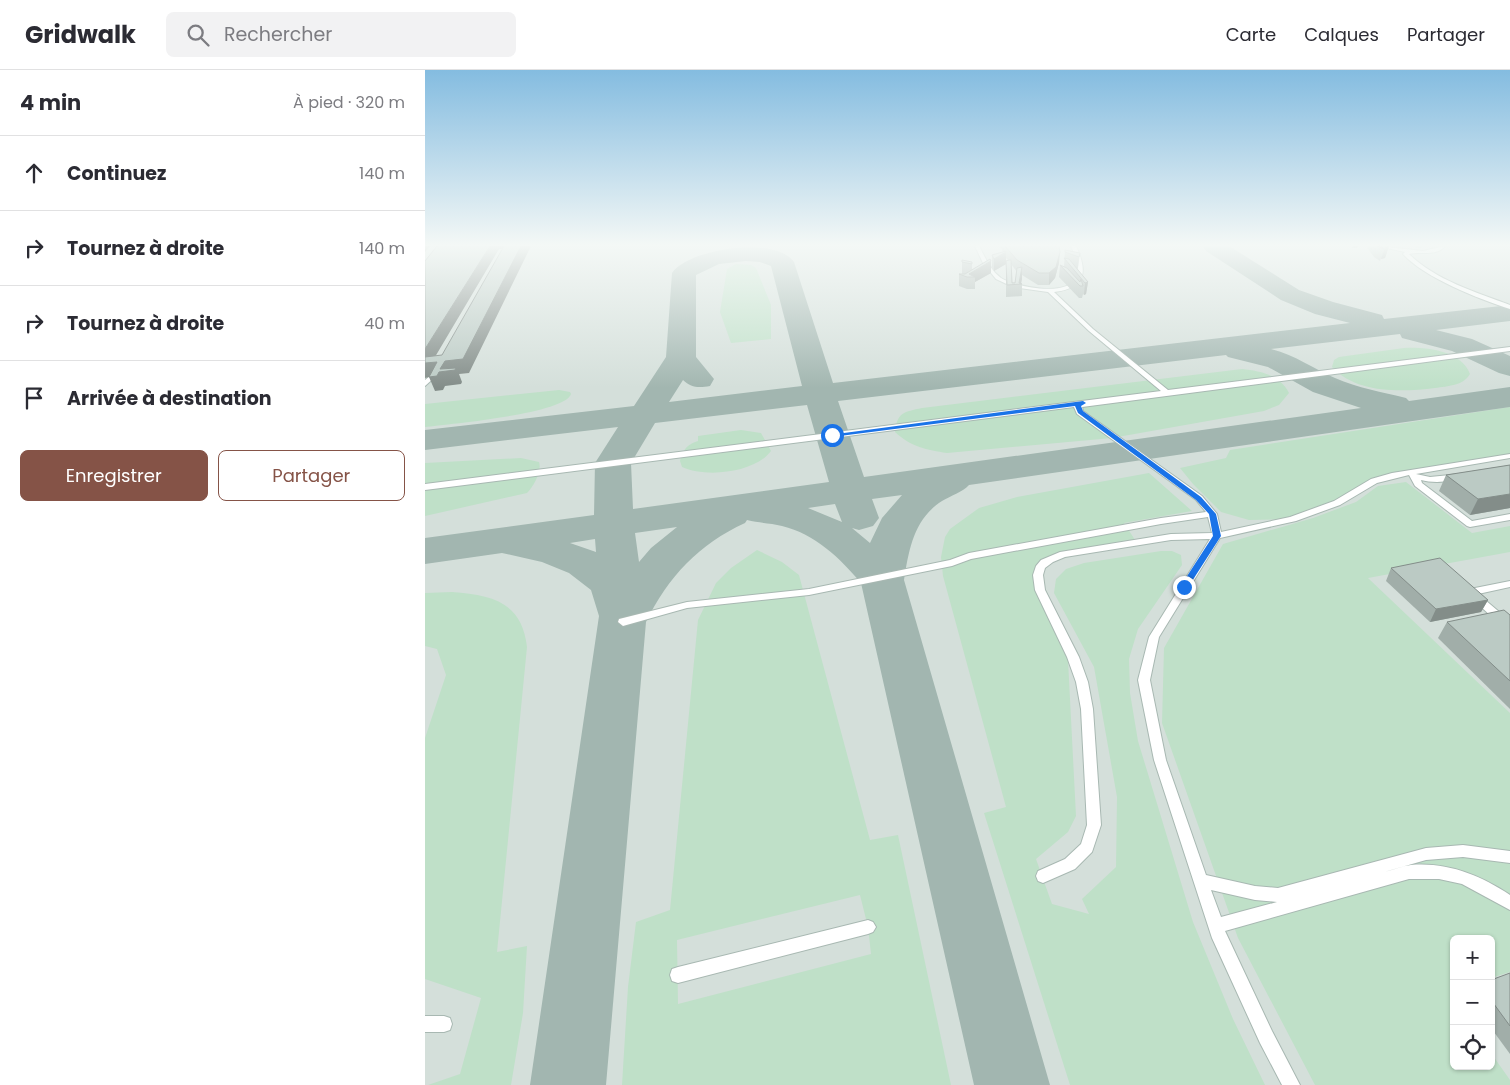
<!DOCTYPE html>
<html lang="fr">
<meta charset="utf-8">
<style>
:root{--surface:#fff;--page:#f2f2f3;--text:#2b2b33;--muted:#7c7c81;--line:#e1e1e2;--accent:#855347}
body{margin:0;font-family:Poppins,sans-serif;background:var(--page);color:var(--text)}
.controls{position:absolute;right:15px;bottom:15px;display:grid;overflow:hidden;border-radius:8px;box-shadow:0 1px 4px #0004}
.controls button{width:45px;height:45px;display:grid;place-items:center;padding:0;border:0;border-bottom:1px solid var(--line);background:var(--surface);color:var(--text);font:25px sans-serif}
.stop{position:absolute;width:15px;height:15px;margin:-11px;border:4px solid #1a73e8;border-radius:50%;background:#fff}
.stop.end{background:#1a73e8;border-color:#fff;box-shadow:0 1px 5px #0008}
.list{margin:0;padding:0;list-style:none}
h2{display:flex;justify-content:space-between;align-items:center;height:65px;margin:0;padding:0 20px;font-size:21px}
h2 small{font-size:16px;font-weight:400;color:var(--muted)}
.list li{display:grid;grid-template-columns:32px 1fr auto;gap:15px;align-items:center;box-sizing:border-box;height:75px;padding:0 20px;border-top:1px solid var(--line)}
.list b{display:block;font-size:19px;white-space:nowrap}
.list em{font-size:16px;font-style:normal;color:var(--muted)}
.actions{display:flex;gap:10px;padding:15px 20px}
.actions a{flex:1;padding:11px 0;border:1px solid var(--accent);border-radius:8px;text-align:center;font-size:18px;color:var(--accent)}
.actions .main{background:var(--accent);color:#fff}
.icon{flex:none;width:28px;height:28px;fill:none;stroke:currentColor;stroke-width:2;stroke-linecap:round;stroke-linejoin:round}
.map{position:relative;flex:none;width:1085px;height:1015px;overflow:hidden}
header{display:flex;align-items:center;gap:30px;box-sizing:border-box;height:70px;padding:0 25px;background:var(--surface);border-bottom:1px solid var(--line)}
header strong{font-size:24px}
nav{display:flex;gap:28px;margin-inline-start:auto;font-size:18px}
.search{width:350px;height:45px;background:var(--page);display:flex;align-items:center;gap:12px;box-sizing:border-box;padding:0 18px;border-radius:8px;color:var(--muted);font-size:19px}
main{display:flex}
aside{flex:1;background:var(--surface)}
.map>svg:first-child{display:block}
</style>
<header>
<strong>Gridwalk</strong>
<div class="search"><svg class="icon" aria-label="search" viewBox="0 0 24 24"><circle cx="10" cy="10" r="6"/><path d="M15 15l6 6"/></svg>Rechercher</div>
<nav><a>Carte</a><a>Calques</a><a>Partager</a></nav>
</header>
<main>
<aside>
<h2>4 min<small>À pied · 320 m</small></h2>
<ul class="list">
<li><svg class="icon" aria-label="ahead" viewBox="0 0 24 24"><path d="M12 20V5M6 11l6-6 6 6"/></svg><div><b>Continuez</b></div><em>140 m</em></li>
<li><svg class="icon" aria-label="right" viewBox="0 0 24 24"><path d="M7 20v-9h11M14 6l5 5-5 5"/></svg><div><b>Tournez à droite</b></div><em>140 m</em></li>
<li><svg class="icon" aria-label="right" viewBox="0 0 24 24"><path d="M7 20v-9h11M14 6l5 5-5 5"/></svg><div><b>Tournez à droite</b></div><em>40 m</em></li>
<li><svg class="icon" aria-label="arrive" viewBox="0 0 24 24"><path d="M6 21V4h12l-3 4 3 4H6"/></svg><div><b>Arrivée à destination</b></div></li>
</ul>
<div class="actions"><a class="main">Enregistrer</a><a>Partager</a></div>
</aside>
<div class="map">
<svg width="1085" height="1015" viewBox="0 0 1085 1015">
<rect width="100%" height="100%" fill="#e6efeb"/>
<path fill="#d4dfda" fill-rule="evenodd" d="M0 176H1085V1015H0ZM1029 869H1066V996H1029Z"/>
<g fill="#bfe0c8" fill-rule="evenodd">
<path d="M311 194 326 195 331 198 346 235V269L306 273 295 242 302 199Z"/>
<path d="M979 278C1000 277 1036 280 1045 304 1038 316 1023 316 1010 318 977 322 932 324 907 297L909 290 914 287Z"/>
<path d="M817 299C836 301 855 305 864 323L854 335 839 341 687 368 522 383C502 380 486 377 470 362 472 342 479 342 497 338Z"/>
<path d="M134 320 145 322 146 324C140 344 23 354 0 357V334Z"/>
<path d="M1085 337V386L949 411 912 433 868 449 824 450 796 442 768 414 755 398 801 388 805 380Z"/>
<path d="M316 360 336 363 346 381C330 403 281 408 257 397L255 391C259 379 261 375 273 371V366Z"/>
<path d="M96 388 114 392C117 401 109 416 102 423L0 446V393Z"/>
<path d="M724 403 767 441 699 453 712 473 638 484 613 499 615 520 643 590 651 746 643 762 611 789 627 834 664 844 657 829 691 797 692 727 669 597 629 523 631 509 641 499 659 493 736 481H747L756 485 757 495 713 559 704 589 705 623 713 671 768 852 808 949 840 1015H645L559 743 581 737 518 506 516 487 520 467 525 459 554 438 592 427Z"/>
<path d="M981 412 1047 463 1085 456V482L943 508 1085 643V902L1066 908V869H1029V919L1026 920 1029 925V996H1066V983L1085 1010V1015H890L813 868 737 653 739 578 798 474 888 448 931 432 953 416Z"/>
<path d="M332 480 357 492 374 505 445 770 473 765 526 1015H197L203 917 211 852 245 840 273 550 291 513 306 498ZM435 825 443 857 446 884 253 934 252 870Z"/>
<path d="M27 522C67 525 97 532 102 577L72 882 102 876 98 943 86 1015H3L35 1004 56 928 0 909V668L21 605 12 579 0 576V523Z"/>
</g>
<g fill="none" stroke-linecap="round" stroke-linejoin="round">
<path fill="#a2b6b0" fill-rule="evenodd" d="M778 176H804L874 220 908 232 957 245 959 249 1085 235V251L1011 260 1047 269 1085 286V306L1074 303 1027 281 977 268 975 264 846 279C872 286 887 298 910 308 933 318 957 322 981 328L984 331 1085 317V337L544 415C538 422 525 426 517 431 489 449 484 479 479 510L625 1015H549L436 513C415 488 390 464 357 456 346 453 334 453 322 450L320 453C274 474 243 507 221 552L181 1015H105L174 546 166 520 144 503 117 492 77 483 0 494V468L169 445 170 393 193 357 0 380V360L209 336 241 287 247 203C264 178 351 166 369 192L408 313 925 253 890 244 856 230 781 181ZM321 191 335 192 346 196 377 316 244 332 258 310C266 318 274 318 285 316L289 309 271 287V205L294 194ZM801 285 803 287 843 297 888 322 936 338 439 407 413 331ZM382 335 404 412 208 439 206 393 230 353ZM477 425 457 448 445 473 427 458 434 460 448 456 454 448 447 429ZM410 434 417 452 383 438ZM252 457 226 478 214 492 210 463ZM170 469 171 482 145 473Z"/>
<defs>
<g id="service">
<path d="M550 176H554C560 187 565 200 576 208 591 217 644 228 652 206 655 196 650 185 646 176H651C663 202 661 218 629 222L668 259 743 320 1085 277V281L657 337 658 341 777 426 792 444 796 462 865 447 909 431 946 409 967 403 1085 384V388L991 404 1005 407 1035 404 1036 406C1027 413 1007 413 996 410L997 413 1047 451 1085 444V450L1045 457 1042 456 990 416 984 405 952 413 915 435 871 451 795 468 734 567 725 610 741 690 781 805 830 816 853 818 1001 778 1038 775 1085 781V793L1038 787 1001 790 959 802C968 800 977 796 986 795 1022 792 1055 805 1085 825V840L1037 814 1014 809H984L800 861 847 961 875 1015H857L835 973 787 868 729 690 713 610 724 567 785 469 746 470 640 487 628 492 620 498 618 505 620 520 654 587 663 612 668 639 676 755 667 782 650 799 618 813 613 811 611 806 613 801 640 789 656 774 662 755 656 639 651 612 642 587 610 520 608 505 611 496 616 490 635 482 746 464 787 463 783 447 736 454 546 489 527 496 384 525 262 538 198 556 193 552 194 549 262 532 384 519 525 490 544 483 736 448 781 442 771 430 652 344 649 337 0 420V414L736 321 664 261 623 222 588 217 571 209 558 193ZM786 820 830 830 852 832 796 847Z"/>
<path d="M953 176 998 181 1020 176C1011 187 996 181 984 184 1010 210 1051 222 1085 235V239C1054 229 1000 208 978 184L980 182Z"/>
<path d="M5 306 10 307 0 316V310Z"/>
<path d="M1085 511V517L1053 524 1085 551V561L1081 560 1040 522 1045 519Z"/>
<path d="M443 850 448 852 451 857 448 862 443 864 253 913 247 911 245 905 247 899 253 897Z"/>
<path d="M0 946H19L25 948 27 954 25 960 19 962H0Z"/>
</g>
</defs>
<use href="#service" stroke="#a8b8b2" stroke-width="2"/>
<use href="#service" fill="#fff" fill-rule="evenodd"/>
</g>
<g fill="#a1aea9" fill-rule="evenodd">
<path d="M575 176H634V193L630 208 624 215H613L597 205 596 213 597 214V226L581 227V191L583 190 581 188V194L569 201 567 197V185L578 182ZM586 194 592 202 590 213H587Z"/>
<path d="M941 176H964L960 188 956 189V188L955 191 949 187Z"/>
<path d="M984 176H998L995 178Z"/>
<path d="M640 180 655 183 653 198H651L663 212 661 224 659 225 658 224 657 228H654L634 207 635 195 639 197Z"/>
<path d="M537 192H547V199L566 203 550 212V219H542L534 216V204H537Z"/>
<path d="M1085 395V438L1045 445 1014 421 1021 405Z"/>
<path d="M966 498 1063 530 1056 542 1005 552 961 511Z"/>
<path d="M1085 545V639L1013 568 1022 552Z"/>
<path d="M1085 903V984L1066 958V910Z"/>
</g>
<g fill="#838d89">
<path d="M0 176H5L0 182Z"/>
<path d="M65 176H87L88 178 74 179 7 292 20 291 96 176H106L44 303 34 304 37 312 36 314 20 316 18 320 10 321 4 307 0 308V279Z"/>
<path d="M928 176H933L932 178H927Z"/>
<path d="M964 176 960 188 956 189 960 178Z"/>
<path d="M581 182V194L569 201V189Z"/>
<path d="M635 182 634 193 630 208 624 215V203Z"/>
<path d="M566 191V203L550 212V207L544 204 547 202V192V202Z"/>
<path d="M597 197V209L596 214H594Z"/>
<path d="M663 212 661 224 659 225 660 213Z"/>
<path d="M1085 424V438L1045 445 1053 429Z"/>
<path d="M1063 530 1056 542 1005 552 1011 539Z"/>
</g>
<g fill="#bbcac4" stroke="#838d89">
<path d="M12 176H65L0 279V191Z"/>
<path d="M79 176H96L38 289 20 291 15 299 31 298 30 300 14 302 12 306 4 307 12 292 0 293V287L17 285Z"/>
<path d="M580 176H634L635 182 631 197 624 203H614L592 190Z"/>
<path d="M952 176H956L959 179Z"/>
<path d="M640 180 655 183 654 187 640 182Z"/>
<path d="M581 181V182L569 189 567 185Z"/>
<path d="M639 188 644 189 663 212 660 213Z"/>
<path d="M565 189 566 191 544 204 550 207H542L534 204H540Z"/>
<path d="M537 190 547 192V194L537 192Z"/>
<path d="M584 190H586L587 213H590L592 198 597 197 594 213 597 214 582 215 581 191Z"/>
<path d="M635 195 642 198 655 212 656 209 658 216H655Z"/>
<path d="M1085 395V424L1053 429 1021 405Z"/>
<path d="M1015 488 1063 530 1011 539 966 498Z"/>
<path d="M1079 540 1085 545V611L1022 552Z"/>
<path d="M1085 903V956L1066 930V910Z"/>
</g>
<linearGradient id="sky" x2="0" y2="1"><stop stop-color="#84bce0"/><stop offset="0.55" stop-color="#f4f8f6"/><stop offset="1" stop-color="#f4f8f6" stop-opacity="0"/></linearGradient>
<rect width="1085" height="318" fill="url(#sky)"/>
<path fill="#1a73e8" d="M658 331 661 333 656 336 658 341 776 427 791 444 796 466 762 519H756L755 517 788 466 784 444 771 430 653 343 650 336 407 367 404 365Z"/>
</svg>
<div class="controls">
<button>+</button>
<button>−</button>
<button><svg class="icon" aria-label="locate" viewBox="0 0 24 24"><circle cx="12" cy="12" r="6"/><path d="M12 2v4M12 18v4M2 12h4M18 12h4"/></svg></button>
</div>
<div class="stop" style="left:407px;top:365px"></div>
<div class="stop end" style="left:759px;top:517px"></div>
</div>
</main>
